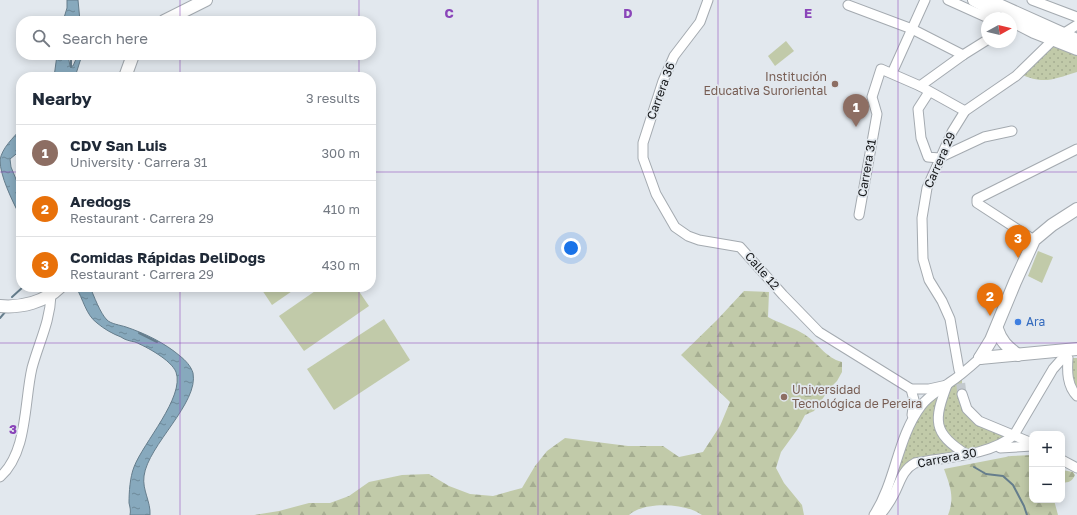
<!DOCTYPE html>
<meta charset="utf-8">
<style>
:root{--surface:#fff;--page:#f6f6f7;--text:#1f2937;--muted:#747a83;--line:#e0e1e3;--accent:#7c3aed}
body{margin:0;font-family:"Golos Text",sans-serif;background:var(--page);color:var(--text)}
.controls{position:absolute;right:12px;bottom:12px;display:grid;overflow:hidden;border-radius:8px;box-shadow:0 2px 10px #0003}
.controls button{width:36px;height:36px;display:grid;place-items:center;padding:0;border:0;border-bottom:1px solid var(--line);background:var(--surface);color:var(--text);font:20px sans-serif}
.compass{position:absolute;left:981px;top:12px;width:36px;height:36px;border-radius:50%;background:var(--surface);box-shadow:0 2px 10px #0003;rotate:82deg}
.you{position:absolute;left:571px;top:248px;width:14px;height:14px;margin:-10px;border:3px solid #fff;border-radius:50%;background:#1a73e8;box-shadow:0 0 0 6px #1a73e833}
.badge{display:grid;place-items:center;width:26px;height:26px;border-radius:50%;background:var(--accent);color:#fff;font-size:13px;font-weight:700}
.pin{position:absolute;translate:-50% -33px;filter:drop-shadow(0 1px 2px #0008)}
.pin::after{content:'';position:absolute;top:21px;width:14px;height:12px;background:inherit;clip-path:polygon(0 0,100% 0,50% 100%)}
.list{margin:0;padding:0;list-style:none}
h2{display:flex;justify-content:space-between;align-items:center;height:52px;margin:0;padding:0 16px;font-size:17px}
h2 small{font-size:13px;font-weight:400;color:var(--muted)}
.list li{display:grid;grid-template-columns:26px 1fr auto;gap:12px;align-items:center;box-sizing:border-box;height:56px;padding:0 16px;border-top:1px solid var(--line)}
.list b{display:block;font-size:15px;white-space:nowrap}
.list p{margin:0;font-size:13px;white-space:nowrap;color:var(--muted)}
.list em{font-size:13px;font-style:normal;color:var(--muted)}
.icon{flex:none;width:22px;height:22px;fill:none;stroke:currentColor;stroke-width:2;stroke-linecap:round;stroke-linejoin:round}
.map{position:relative;flex:none;width:1077px;height:515px;overflow:hidden}
.search{position:absolute;background:var(--surface);box-shadow:0 2px 10px #0003;left:16px;top:16px;width:360px;height:44px;display:flex;align-items:center;gap:10px;box-sizing:border-box;padding:0 14px;border-radius:16px;color:var(--muted);font-size:15px}
.panel{position:absolute;background:var(--surface);box-shadow:0 2px 10px #0003;left:16px;top:72px;width:360px;height:220px;border-radius:16px}
.map>svg:first-child{display:block}
</style>
<div class="map">
<svg width="1077" height="515" viewBox="0 0 1077 515">
<defs>
<pattern id="forest-firs" width="22" height="20" patternUnits="userSpaceOnUse"><rect width="22" height="20" fill="#c1caa9"/><path d="M5 1l3.5 6h-7zM16 11l3.5 6h-7z" fill="#a5ad91"/></pattern>
<pattern id="park-dots" width="8" height="8" patternUnits="userSpaceOnUse"><rect width="8" height="8" fill="#c1caa9"/><path d="M2 2h.1M6 6h.1" fill="none" stroke="#a5ad91" stroke-width="1.8" stroke-linecap="round"/></pattern>
<pattern id="water-ripples" width="26" height="14" patternUnits="userSpaceOnUse"><rect width="26" height="14" fill="#87a9bd"/><path d="M2 4q2-2 4 0t4 0M15 11q2-2 4 0t4 0" fill="none" stroke="#6d8999"/></pattern>
</defs>
<rect width="100%" height="100%" fill="#e2e8ee"/>
<g fill="#c1caa9">
<path d="M786 41 794 51 775 66 768 56Z"/>
<path d="M1038 251 1053 257 1042 283 1028 276Z"/>
<path d="M260 287H298L272 305Z"/>
<path d="M321 287H356L369 306 304 351 279 316Z"/>
<path d="M384 319 410 360 334 410 307 369Z"/>
</g>
<g fill="url(#forest-firs)">
<path d="M744 291 769 292 768 317C779 323 792 327 802 333 817 341 825 358 842 362V372L837 381 830 388 814 411 805 415 797 430 781 452 776 468 784 483 802 505 804 515H702C686 503 644 501 629 515H254L279 511 309 503H330L349 496 369 482 402 475 429 474 449 486 470 494 493 496 522 488 535 466 547 451 565 438 628 446H663L679 457 703 452 720 426 730 402 681 355 717 320Z"/>
<path d="M1032 455V500H1054L1058 515H948C955 497 950 486 944 469L1011 456Z"/>
<path d="M1062 470 1073 472 1075 475C1072 482 1069 482 1062 483Z"/>
</g>
<g fill="url(#park-dots)">
<path d="M1055 45 1077 54V72C1054 79 1044 85 1020 74Z"/>
<path d="M1068 358H1077V396Z"/>
<path d="M962 375V394L972 416 1014 435 1008 440 915 463 881 503 921 405Z"/>
</g>
<g fill="url(#water-ripples)" stroke="#657d8c">
<path d="M67 0H78L80 21H73L71 17 69 21H63L67 8Z"/>
<path d="M57 55H68L70 66H73L76 59V55H82L75 77H54Z"/>
<path d="M21 129V150L10 159 11 167 18 184 21 189V215L19 214C12 200 0 176 0 160 2 148 13 138 21 129Z"/>
<path d="M76 287H90C94 296 100 313 107 320 111 324 120 325 126 327 144 333 165 343 180 356 185 360 191 366 193 373 199 403 148 445 144 476 142 490 151 502 150 515H130C131 511 130 507 129 503 129 492 130 477 134 467 143 443 185 397 176 372 171 360 147 347 135 342 130 341 125 340 121 337 113 334 104 329 97 323 86 315 83 299 76 287Z"/>
</g>
<g fill="none" stroke-linecap="round" stroke-linejoin="round">
<g stroke="#657d8c" stroke-width="2">
<path d="M71 67V55"/>
<path d="M12 297 23 287"/>
<path d="M0 318 6 311"/>
<path d="M139 333 157 342"/>
<path d="M974 467 986 474 1003 476 1013 485 1024 506 1027 515"/>
</g>
<path stroke="#c3c9ce" stroke-width="9" stroke-dasharray="9 4.5" stroke-linecap="butt" d="M959 370 962 394"/>
<defs>
<g id="minor">
<path d="M708 0 700 22 674 56 663 81 643 143V158L656 194 675 227 688 236 699 240 740 247 783 295 819 332 911 389H929L947 385"/>
<path d="M948 0 988 18"/>
<path d="M1032 0 1077 17"/>
<path d="M848 5 912 29 963 55"/>
<path d="M892 73 925 0"/>
<path d="M920 86 963 55 987 40"/>
<path d="M929 92 918 109 921 138 928 157 939 158 984 137 1012 131"/>
<path d="M859 215 877 114 872 97 881 69 920 86 965 111"/>
<path d="M1034 240 977 203V199L1077 149"/>
<path d="M959 370 950 319 942 301 929 280 923 259 922 218 927 188 952 132 965 111 1016 76 1053 40 1077 25"/>
<path d="M947 385C934 420 932 433 966 454"/>
<path d="M911 389 914 400 912 415"/>
<path d="M962 394 967 409 979 421 1032 443"/>
<path d="M1000 448 1032 446"/>
<path d="M1062 460 1077 468"/>
<path d="M0 477C28 452 24 402 32 368 39 342 50 322 51 295"/>
<path d="M874 515C896 481 897 438 921 406 928 396 939 391 949 383 960 376 970 367 980 358"/>
<path d="M880 515C885 509 890 502 894 494 900 483 902 470 915 463 945 457 990 456 1014 435L1053 369 1061 360 1068 358C1067 371 1067 386 1077 396"/>
</g>
<g id="major">
<path d="M974 0 994 11"/>
<path d="M988 0 1077 40"/>
<path d="M1011 20 1034 32 1077 49"/>
<path d="M164 21 206 0"/>
<path d="M125 77 133 55"/>
<path d="M0 306C21 308 45 302 60 287"/>
<path d="M997 329C1001 341 1007 347 1018 355"/>
<path d="M980 358 991 340 1015 282 1034 240 1052 225 1077 209"/>
<path d="M980 358 1077 349"/>
</g>
</defs>
<use href="#minor" stroke="#a4aab0" stroke-width="11"/>
<use href="#major" stroke="#a4aab0" stroke-width="14"/>
<use href="#minor" stroke="#fff" stroke-width="9"/>
<use href="#major" stroke="#fff" stroke-width="12"/>
</g>
<path fill="none" stroke="#8a45b9" stroke-width="1" stroke-opacity="0.55" d="M180 0V21M359 0V21M538 0V515M718 0V515M898 0V515M180 55V77M359 55V77M0 172H21M371 172H1077M180 287V515M359 287V515M0 343H1077"/>
<g fill="#8d6e63" stroke="#e2e8ee" stroke-width="1.5">
<circle cx="835" cy="84" r="4"/>
<circle cx="784" cy="397" r="4"/>
</g>
<circle fill="#3f7fe0" stroke="#e2e8ee" stroke-width="1.5" cx="1018" cy="322" r="4"/>
<g text-anchor="middle" stroke-width="3.5" stroke-linejoin="round" paint-order="stroke">
<g font-size="12" fill="#785e54" stroke="#e2e8ee" text-anchor="end">
<text x="827" y="81">Institución<tspan x="827" dy="14">Educativa Suroriental</tspan></text>
<text x="792" y="394" text-anchor="start">Universidad<tspan x="792" dy="14">Tecnológica de Pereira</tspan></text>
</g>
<g font-size="12" fill="#151719" stroke="#e2e8ee">
<text transform="translate(661 91) rotate(-70)" y="4">Carrera 36</text>
<text transform="translate(940 160) rotate(-66)" y="4">Carrera 29</text>
<text transform="translate(867 168) rotate(-80)" y="4">Carrera 31</text>
<text transform="translate(762 271) rotate(49)" y="4">Calle 12</text>
<text transform="translate(947 458) rotate(-11)" y="4">Carrera 30</text>
</g>
<g font-size="12" fill="#366cbe" stroke="#e2e8ee" text-anchor="start">
<text x="1026" y="326">Ara</text>
</g>
</g>
<g font-size="13" text-anchor="middle" font-weight="bold" fill="#8a45b9" stroke="#e2e8ee" stroke-width="3.5" stroke-linejoin="round" paint-order="stroke">
<text x="449" y="18">C</text>
<text x="628" y="18">D</text>
<text x="808" y="18">E</text>
<text x="13" y="434">3</text>
</g>
</svg>
<div class="controls">
<button>+</button>
<button>−</button>
</div>
<svg class="compass" viewBox="-18 -18 36 36"><path d="M0-13l5 13h-10z" fill="#e53935"/><path d="M0 13l5-13h-10z" fill="#747a83"/></svg>
<div class="you"></div>
<div class="pin badge" style="left:856px;top:127px;background:#8d6e63">1</div>
<div class="pin badge" style="left:990px;top:316px;background:#e8710a">2</div>
<div class="pin badge" style="left:1018px;top:258px;background:#e8710a">3</div>
<div class="search"><svg class="icon" aria-label="search" viewBox="0 0 24 24"><circle cx="10" cy="10" r="6"/><path d="M15 15l6 6"/></svg>Search here</div>
<section class="panel">
<h2>Nearby<small>3 results</small></h2>
<ul class="list">
<li><span class="badge" style="background:#8d6e63">1</span><div><b>CDV San Luis</b><p>University · Carrera 31</p></div><em>300 m</em></li>
<li><span class="badge" style="background:#e8710a">2</span><div><b>Aredogs</b><p>Restaurant · Carrera 29</p></div><em>410 m</em></li>
<li><span class="badge" style="background:#e8710a">3</span><div><b>Comidas Rápidas DeliDogs</b><p>Restaurant · Carrera 29</p></div><em>430 m</em></li>
</ul>
</section>
</div>
